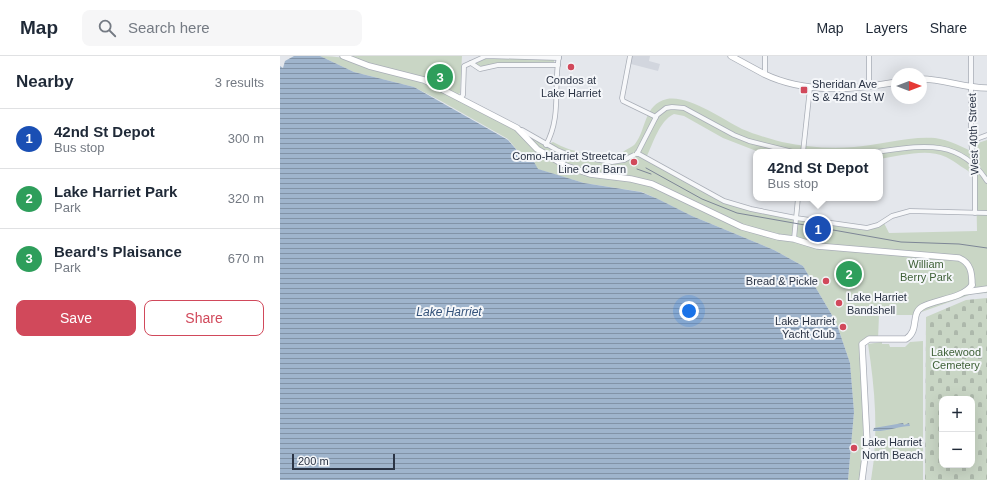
<!DOCTYPE html>
<meta charset="utf-8">
<style>
:root{--surface:#fff;--page:#f6f6f7;--text:#1f2937;--muted:#747a83;--line:#e0e1e3;--accent:#d1495b}
body{margin:0;font-family:Arial,sans-serif;background:var(--page);color:var(--text)}
.controls{position:absolute;right:12px;bottom:12px;display:grid;overflow:hidden;border-radius:8px;box-shadow:0 4px 16px #0002}
.controls button{width:36px;height:36px;display:grid;place-items:center;padding:0;border:0;border-bottom:1px solid var(--line);background:var(--surface);color:var(--text);font:20px sans-serif}
.compass{position:absolute;left:611px;top:12px;width:36px;height:36px;border-radius:50%;background:var(--surface);box-shadow:0 4px 16px #0002;rotate:90deg}
.scale{position:absolute;left:12px;bottom:10px;width:103px;box-sizing:border-box;padding-left:4px;border:2px solid #2b3445;border-top:0;font-size:11px;line-height:14px;white-space:nowrap;color:#2b3445;-webkit-text-stroke:3px #f4f6f9;paint-order:stroke}
.you{position:absolute;left:409px;top:255px;width:14px;height:14px;margin:-10px;border:3px solid #fff;border-radius:50%;background:#1a73e8;box-shadow:0 0 0 6px #1a73e833}
.badge{display:grid;place-items:center;width:26px;height:26px;border-radius:50%;background:var(--accent);color:#fff;font-size:13px;font-weight:700}
.pin{position:absolute;translate:-50% -50%;border:2px solid #fff;box-shadow:0 1px 4px #0006}
.popup{position:absolute;left:473px;top:93px;width:130px;height:52px;box-sizing:border-box;display:grid;place-content:center;border-radius:8px;background:var(--surface);filter:drop-shadow(0 1px 3px #0005);font-size:13px;white-space:nowrap;color:var(--muted)}
.popup b{font-size:15px;color:var(--text)}
.popup::after{content:'';position:absolute;left:50%;top:100%;margin-left:-8px;border:8px solid transparent;border-top-color:var(--surface)}
.list{margin:0;padding:0;list-style:none}
h2{display:flex;justify-content:space-between;align-items:center;height:52px;margin:0;padding:0 16px;font-size:17px}
h2 small{font-size:13px;font-weight:400;color:var(--muted)}
.list li{display:grid;grid-template-columns:26px 1fr auto;gap:12px;align-items:center;box-sizing:border-box;height:60px;padding:0 16px;border-top:1px solid var(--line)}
.list b{display:block;font-size:15px;white-space:nowrap}
.list p{margin:0;font-size:13px;white-space:nowrap;color:var(--muted)}
.list em{font-size:13px;font-style:normal;color:var(--muted)}
.actions{display:flex;gap:8px;padding:12px 16px}
.actions a{flex:1;padding:9px 0;border:1px solid var(--accent);border-radius:8px;text-align:center;font-size:14px;color:var(--accent)}
.actions .main{background:var(--accent);color:#fff}
.icon{flex:none;width:22px;height:22px;fill:none;stroke:currentColor;stroke-width:2;stroke-linecap:round;stroke-linejoin:round}
.map{position:relative;flex:none;width:707px;height:424px;overflow:hidden}
header{display:flex;align-items:center;gap:24px;box-sizing:border-box;height:56px;padding:0 20px;background:var(--surface);border-bottom:1px solid var(--line)}
header strong{font-size:19px}
nav{display:flex;gap:22px;margin-inline-start:auto;font-size:14px}
.search{width:280px;height:36px;background:var(--page);display:flex;align-items:center;gap:10px;box-sizing:border-box;padding:0 14px;border-radius:8px;color:var(--muted);font-size:15px}
main{display:flex}
aside{flex:1;background:var(--surface)}
.map>svg:first-child{display:block}
</style>
<header>
<strong>Map</strong>
<div class="search"><svg class="icon" aria-label="search" viewBox="0 0 24 24"><circle cx="10" cy="10" r="6"/><path d="M15 15l6 6"/></svg>Search here</div>
<nav><a>Map</a><a>Layers</a><a>Share</a></nav>
</header>
<main>
<aside>
<h2>Nearby<small>3 results</small></h2>
<ul class="list">
<li><span class="badge" style="background:#1a4fb4">1</span><div><b>42nd St Depot</b><p>Bus stop</p></div><em>300 m</em></li>
<li><span class="badge" style="background:#2e9e5b">2</span><div><b>Lake Harriet Park</b><p>Park</p></div><em>320 m</em></li>
<li><span class="badge" style="background:#2e9e5b">3</span><div><b>Beard's Plaisance</b><p>Park</p></div><em>670 m</em></li>
</ul>
<div class="actions"><a class="main">Save</a><a>Share</a></div>
</aside>
<div class="map">
<svg width="707" height="424" viewBox="0 0 707 424">
<defs>
<pattern id="cemetery-stones" width="16" height="16" patternUnits="userSpaceOnUse"><rect width="16" height="16" fill="#c9d6c5"/><path d="M2 7V4a2 2 0 0 1 4 0v3zM10 15v-3a2 2 0 0 1 4 0v3z" fill="#adb8ab"/></pattern>
<pattern id="water-rules" width="6" height="5" patternUnits="userSpaceOnUse"><rect width="6" height="5" fill="#9fb4cc"/><path d="M0 2.5h6" fill="none" stroke="#8293a7"/></pattern>
</defs>
<rect width="100%" height="100%" fill="#e4e7ec"/>
<path fill="#d2d6de" d="M348 0H370L369 5 380 8 378 15 347 7Z"/>
<path fill="url(#cemetery-stones)" fill-rule="evenodd" d="M707 242V424H645L646 261 686 244ZM662 343H692V409H662Z"/>
<g fill="#c9d6c5" fill-rule="evenodd">
<path d="M40 0C116 0 200 54 266 89L273 86C294 98 317 99 340 102L343 99V96C346 93 353 91 355 88 367 73 363 49 387 43 409 39 442 63 462 73 474 78 489 83 502 86 526 91 550 93 574 91 601 89 628 80 655 82 669 84 683 91 695 97V88L707 84V237L692 238 633 259H599L598 283 583 286 587 385 582 424H568L574 356 570 307 556 266 523 210 494 194 412 160 378 143 362 136 304 127 257 113 254 106 241 99 228 83 161 45 134 31 74 16ZM394 58 404 60 443 82 479 96H600V103C621 100 646 92 666 101 676 106 686 115 696 119L697 175 609 177 603 165 581 172 457 150 366 102C373 88 379 65 394 58Z"/>
<path d="M68 0H182L180 37 177 39 155 27 81 6Z"/>
<path d="M204 3H274V6L213 8 203 11 195 8Z"/>
<path d="M643 285V424H591C599 379 595 333 588 288L602 286V288H609L610 291H625L630 286Z"/>
</g>
<g fill="url(#water-rules)">
<path d="M14 0H40L74 16 134 31 228 84 241 99 254 106 258 113 304 127 361 136 378 143 412 160 494 194 523 210 556 266 570 307 574 356 568 424H0V10L3 12 5 5Z"/>
<path d="M623 367 624 369 629 367 630 370C620 370 606 376 593 375L594 372Z"/>
</g>
<g fill="none" stroke-linecap="round" stroke-linejoin="round">
<defs>
<g id="street">
<path d="M350 0 342 42 343 45 376 61"/>
<path d="M691 0V85L695 119V157"/>
<path d="M191 7 200 13 218 9H278"/>
<path d="M485 18V0"/>
<path d="M589 31V0"/>
<path d="M180 43 183 39 184 10 206 0 279 2"/>
<path d="M242 74 277 94 289 99 332 106 344 104"/>
<path d="M691 85 707 79"/>
<path d="M266 89C282 60 273 31 279 0"/>
<path d="M523 96 530 32"/>
<path d="M596 96C640 90 679 81 707 125"/>
<path d="M357 97 444 145 471 153 516 162 587 172 598 169 612 160 630 155 707 157"/>
<path d="M357 98 377 59 386 52 392 51 404 52 454 79 469 85 513 96"/>
<path d="M514 183 518 142"/>
</g>
<g id="secondary">
<path d="M63 0 89 10 144 24 237 72 257 93 286 110 310 118 351 123 372 128 462 171 498 181 514 183 537 190 679 202C691 207 692 217 692 229"/>
<path d="M451 0C462 6 473 12 484 18 526 38 572 34 617 26"/>
<path d="M641 23C664 23 684 32 707 32"/>
<path d="M685 236 707 233"/>
<path d="M582 424 587 385 582 288 589 283H626C640 274 630 258 642 251 656 243 682 243 692 229"/>
</g>
</defs>
<use href="#street" stroke="#a9aeb7" stroke-width="5.5"/>
<use href="#secondary" stroke="#a9aeb7" stroke-width="7"/>
<use href="#street" stroke="#f7f8fa" stroke-width="4"/>
<use href="#secondary" stroke="#fff" stroke-width="5.5"/>
<g stroke="#7d8696" stroke-width="1">
<path d="M366 112 422 143 457 157 621 186 679 188 707 192"/>
<path d="M357 113 371 118"/>
</g>
<defs>
<path id="street-bridge" d="M344 104 354 99"/>
</defs>
<use href="#street-bridge" stroke="#a9aeb7" stroke-width="5.5" stroke-linecap="butt"/>
<use href="#street-bridge" stroke="#f7f8fa" stroke-width="4"/>
</g>
<g fill="#d1495b" stroke="#f4f6f9" stroke-width="1.5">
<circle cx="291" cy="11" r="4"/>
<rect x="520" y="30" width="8" height="8" rx="2"/>
<circle cx="354" cy="106" r="4"/>
<circle cx="546" cy="225" r="4"/>
<circle cx="559" cy="247" r="4"/>
<circle cx="563" cy="271" r="4"/>
<circle cx="574" cy="392" r="4"/>
</g>
<g text-anchor="middle" stroke-width="4" stroke-linejoin="round" paint-order="stroke">
<g font-size="11" fill="#2b3445" stroke="#f4f6f9" text-anchor="start">
<text x="291" y="28" text-anchor="middle">Condos at<tspan x="291" dy="13">Lake Harriet</tspan></text>
<text x="532" y="32">Sheridan Ave<tspan x="532" dy="13">S &amp; 42nd St W</tspan></text>
<text x="346" y="104" text-anchor="end">Como-Harriet Streetcar<tspan x="346" dy="13">Line Car Barn</tspan></text>
<text x="538" y="229" text-anchor="end">Bread &amp; Pickle</text>
<text x="567" y="245">Lake Harriet<tspan x="567" dy="13">Bandshell</tspan></text>
<text x="555" y="269" text-anchor="end">Lake Harriet<tspan x="555" dy="13">Yacht Club</tspan></text>
<text x="582" y="390">Lake Harriet<tspan x="582" dy="13">North Beach</tspan></text>
</g>
<g font-size="11" fill="#2b3445" stroke="#f4f6f9">
<text transform="translate(693 78) rotate(-92)" y="4">West 40th Street</text>
</g>
<g font-size="11" fill="#3f6138" stroke="#f4f6f9">
<text x="646" y="212">William<tspan x="646" dy="13">Berry Park</tspan></text>
<text x="676" y="300">Lakewood<tspan x="676" dy="13">Cemetery</tspan></text>
</g>
<g font-size="12" font-style="italic" fill="#34527a" stroke="#f4f6f9">
<text x="169" y="260">Lake Harriet</text>
</g>
</g>
</svg>
<div class="controls">
<button>+</button>
<button>−</button>
</div>
<svg class="compass" viewBox="-18 -18 36 36"><path d="M0-13l5 13h-10z" fill="#e53935"/><path d="M0 13l5-13h-10z" fill="#747a83"/></svg>
<div class="scale">200 m</div>
<div class="you"></div>
<div class="pin badge" style="left:538px;top:173px;background:#1a4fb4">1</div>
<div class="popup"><b>42nd St Depot</b>Bus stop</div>
<div class="pin badge" style="left:569px;top:218px;background:#2e9e5b">2</div>
<div class="pin badge" style="left:160px;top:21px;background:#2e9e5b">3</div>
</div>
</main>
